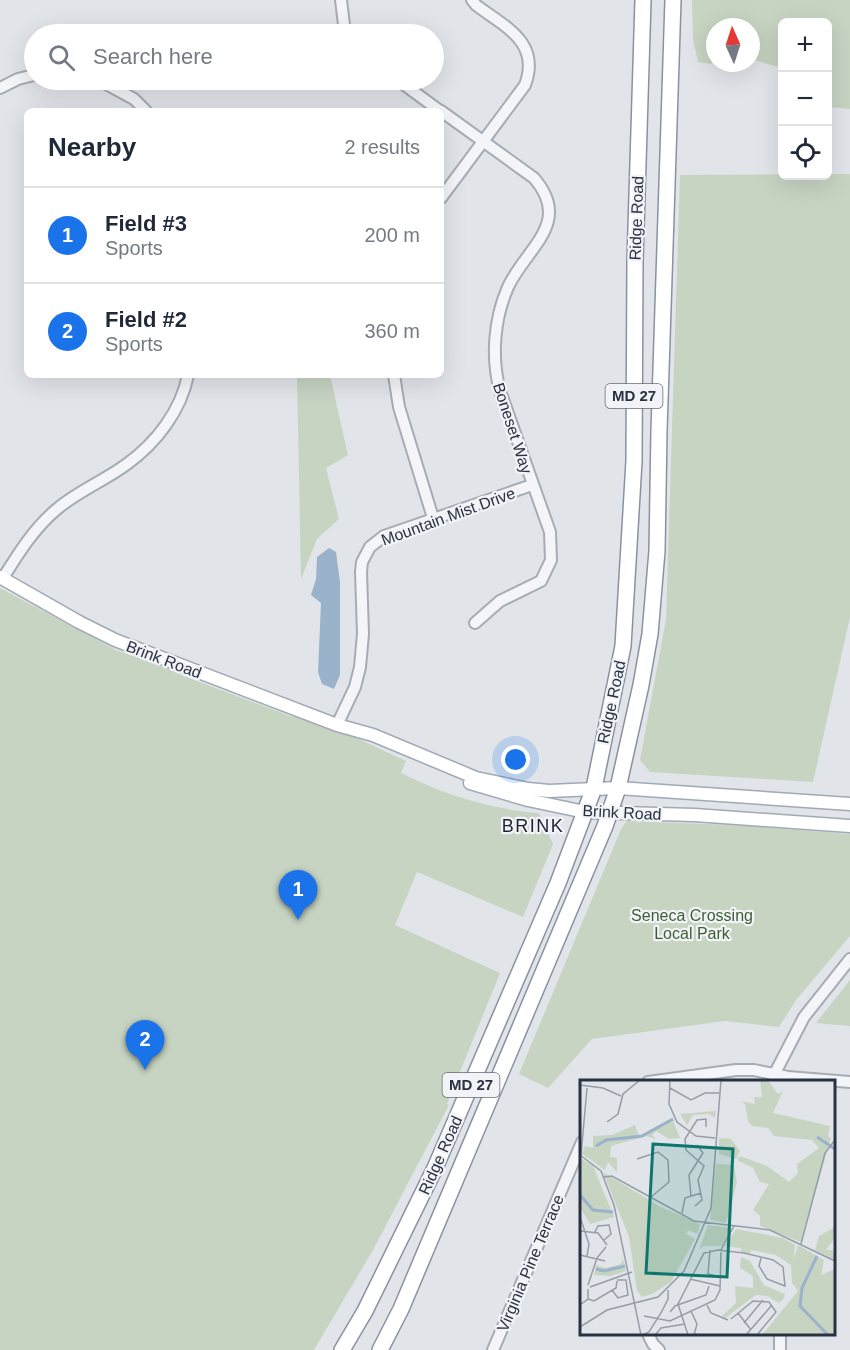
<!DOCTYPE html>
<meta charset="utf-8">
<style>
:root{--surface:#fff;--page:#f2f2f3;--text:#1f2937;--muted:#747a83;--line:#e0e1e3;--accent:#1a73e8}
body{margin:0;font-family:Helvetica,sans-serif;background:var(--page);color:var(--text)}
.controls{position:absolute;right:18px;top:18px;display:grid;overflow:hidden;border-radius:9px;box-shadow:0 6px 24px #0002}
.controls button{width:54px;height:54px;display:grid;place-items:center;padding:0;border:0;border-bottom:2px solid var(--line);background:var(--surface);color:var(--text);font:30px sans-serif}
.compass{position:absolute;left:706px;top:18px;width:54px;height:54px;border-radius:50%;background:var(--surface);box-shadow:0 6px 24px #0002;rotate:357deg}
.you{position:absolute;left:516px;top:760px;width:21px;height:21px;margin:-15px;border:4px solid #fff;border-radius:50%;background:#1a73e8;box-shadow:0 0 0 9px #1a73e833}
.badge{display:grid;place-items:center;width:39px;height:39px;border-radius:50%;background:var(--accent);color:#fff;font-size:20px;font-weight:700}
.pin{position:absolute;translate:-50% -50px;filter:drop-shadow(0 2px 3px #0008)}
.pin::after{content:'';position:absolute;top:32px;width:21px;height:18px;background:inherit;clip-path:polygon(0 0,100% 0,50% 100%)}
.list{margin:0;padding:0;list-style:none}
h2{display:flex;justify-content:space-between;align-items:center;height:78px;margin:0;padding:0 24px;font-size:26px}
h2 small{font-size:20px;font-weight:400;color:var(--muted)}
.list li{display:grid;grid-template-columns:39px 1fr auto;gap:18px;align-items:center;box-sizing:border-box;height:96px;padding:0 24px;border-top:2px solid var(--line)}
.list b{display:block;font-size:22px;white-space:nowrap}
.list p{margin:0;font-size:20px;white-space:nowrap;color:var(--muted)}
.list em{font-size:20px;font-style:normal;color:var(--muted)}
.icon{flex:none;width:33px;height:33px;fill:none;stroke:currentColor;stroke-width:2;stroke-linecap:round;stroke-linejoin:round}
.map{position:relative;flex:none;width:850px;height:1350px;overflow:hidden}
.search{position:absolute;background:var(--surface);box-shadow:0 6px 24px #0002;left:24px;top:24px;width:420px;height:66px;display:flex;align-items:center;gap:15px;box-sizing:border-box;padding:0 21px;border-radius:33px;color:var(--muted);font-size:22px}
.panel{position:absolute;background:var(--surface);box-shadow:0 6px 24px #0002;left:24px;top:108px;width:420px;height:270px;border-radius:9px}
.map>svg:first-child{display:block}
</style>
<div class="map">
<svg width="850" height="1350" viewBox="0 0 850 1350">
<rect width="100%" height="100%" fill="#e1e5ea"/>
<g fill="#c7d4c2">
<path d="M692 0H850V109L828 107V22H782V68L751 59V27H715V58L711 64 698 62 693 39Z"/>
<path d="M828 174H850V617L813 782 650 772 640 760 666 619 680 175Z"/>
<path d="M297 375H330L348 455 326 468 339 519 317 539 301 579Z"/>
<path d="M0 588 118 651 159 663 181 675 293 717 294 709 406 761 401 773C445 795 489 809 539 813L553 844 523 917 417 872 395 925 500 973 447 1104 449 1105 373 1250 314 1350H0Z"/>
<path d="M627 821 734 825 850 834V936L796 1000 779 1027 725 1021 592 1039 548 1088 519 1074 622 827Z"/>
<path d="M850 980V1026L816 1023Z"/>
</g>
<path fill="#9bb2cb" d="M329 548 336 552 340 582V675L334 689 322 684 318 672 321 603 311 595 316 579 317 557Z"/>
<g fill="none" stroke-linecap="round" stroke-linejoin="round">
<defs>
<g id="minor">
<path d="M341 0 344 25 348 34"/>
<path d="M99 80 134 99 146 111"/>
<path d="M398 80 440 111"/>
<path d="M0 88 18 79 34 75"/>
<path d="M441 111 534 178C573 223 526 248 508 287 494 319 491 357 500 391L550 532 551 560 541 581 500 601 475 623"/>
<path d="M441 198 525 85C541 42 505 27 476 5L472 0"/>
<path d="M394 375 399 407 433 518"/>
<path d="M3 578C18 554 34 528 57 509 78 491 104 481 127 464 156 443 181 411 188 375"/>
<path d="M337 725 355 687 360 667 363 634 361 572 362 562 370 547 384 536 532 485"/>
<path d="M774 1081V1075L804 1017 850 959"/>
<path d="M648 1082 736 1070H754L788 1077 850 1082"/>
<path d="M648 1334 653 1344 659 1350"/>
<path d="M780 1334V1350"/>
<path d="M493 1350 582 1142"/>
</g>
<g id="major">
<path d="M0 577 79 622 115 640 337 725 373 735 476 778 528 789 549 791 618 788 850 804"/>
<path d="M470 783 528 800 585 812 695 815 850 826"/>
</g>
<g id="highway">
<path d="M342 1350 365 1311 435 1168 558 883 594 788 623 646 634 461 635 261 643 0"/>
<path d="M380 1350 401 1309 605 826 618 788 641 685 650 634 657 551 659 431 673 0"/>
</g>
</defs>
<use href="#minor" stroke="#a6acb4" stroke-width="14"/>
<use href="#major" stroke="#a0a9b6" stroke-width="15"/>
<use href="#highway" stroke="#8892a1" stroke-width="18"/>
<use href="#minor" stroke="#f4f5f8" stroke-width="10"/>
<use href="#major" stroke="#fff" stroke-width="12"/>
<use href="#highway" stroke="#fff" stroke-width="15"/>
</g>
<g text-anchor="middle" stroke-width="4.5" stroke-linejoin="round" paint-order="stroke">
<g fill="#f1f3f7" stroke="#656c78" stroke-width="1.5">
<rect x="605.5" y="384" width="57" height="24" rx="4.5"/>
<rect x="442.5" y="1073" width="57" height="24" rx="4.5"/>
</g>
<g font-size="15" font-weight="bold" fill="#293242">
<text x="634" y="401">MD 27</text>
<text x="471" y="1090">MD 27</text>
</g>
<g font-size="16" fill="#293242" stroke="#f1f3f7">
<text transform="translate(636 218) rotate(-88)" y="6">Ridge Road</text>
<text transform="translate(513 428) rotate(72)" y="6">Boneset Way</text>
<text transform="translate(448 516) rotate(-20)" y="6">Mountain Mist Drive</text>
<text transform="translate(164 659) rotate(21)" y="6">Brink Road</text>
<text transform="translate(611 702) rotate(-78)" y="6">Ridge Road</text>
<text transform="translate(622 812) rotate(3)" y="6">Brink Road</text>
<text transform="translate(440 1155) rotate(-66)" y="6">Ridge Road</text>
<text transform="translate(530 1263) rotate(-67)" y="6">Virginia Pine Terrace</text>
</g>
<g font-size="16" fill="#3e5e36" stroke="#f1f3f7">
<text x="692" y="921">Seneca Crossing<tspan x="692" dy="18">Local Park</tspan></text>
</g>
<g font-size="18" letter-spacing="1.5" fill="#1b2333" stroke="#f1f3f7">
<text x="533" y="832">BRINK</text>
</g>
</g>
<g transform="translate(580 1080)">
<rect width="255" height="255" fill="#e1e5ea"/>
<path d="M180 0H188L198 14 203 11 193 33 250 46 248 56 251 58 221 162 180 146V136L173 130 189 104 180 102 173 88 157 80 160 76 187 86 209 102 218 93 217 84 239 68 232 60 194 56 188 48 172 46 168 41 165 24 161 21 175 24 174 17H182ZM136 31 135 38 129 34 113 35 107 45 100 34ZM92 38 100 58 89 59 76 51 72 55 76 59 66 56 31 66 30 77 37 78V92L28 82 25 90 2 74 5 66 13 68V56L32 55 55 45 59 56ZM139 58 151 59 160 71 156 79 139 74ZM0 78 13 86 34 137 10 144 0 127ZM136 84 154 85 157 102 146 143 130 140ZM23 92 79 126 120 144 118 154 108 150 106 154 115 159 91 202 72 214 62 217 57 211 49 157ZM128 145 152 148 150 156 142 166H124L119 170ZM255 147V158L246 170H253L255 180 235 170 239 156ZM156 149 203 158 215 165 214 179 218 165 244 180 241 195 255 189V255H182L218 211 212 203 211 185 196 175 171 170 170 175 161 172V168L145 166ZM161 177 170 181 184 205 205 214 204 218 199 223 187 216 176 215 145 238 142 236 156 223 155 206 173 208V196L160 188ZM43 179 46 191 30 196 14 195 16 185 26 188 41 184Z" fill="#c7d4c2"/>
<path fill="none" stroke="#9bb2cb" stroke-width="3" d="M237 57 255 69M16 66 26 60 62 56 93 39M0 115 13 130 33 132M237 176 222 208 220 226 248 255M16 189 24 191 45 186"/>
<path fill="none" stroke="#979da7" stroke-width="1.5" d="M90 0 89 24 97 42 116 56 135 58M0 5 23 8 41 16M90 8 111 20 125 13H139M27 42 38 34 43 14 60 0M0 75 21 91 34 125 61 255M1 75 7 8M57 79 78 72 88 80 89 102 71 117M24 97 32 96 114 141 190 150 255 181M111 116 109 95 123 73 117 65M115 126 122 120 118 100 124 86 106 70 105 59 117 40 126 39V47M102 133 105 118 121 113M0 137 9 164 7 176M0 151 18 153 27 165M15 152 18 146 29 145 31 154 24 160M221 164 245 73 255 60M130 170 128 194 140 197M0 175 25 181M110 199 140 206M8 205 17 178 26 167M10 207 52 192M32 210 38 218 48 215 46 200H37M8 219 14 221 36 208 37 201M0 225 8 219V209M127 225 131 233 148 240M111 231 117 244 114 255M90 232 95 226 126 215 129 206M158 233 171 250M64 236 90 241 135 220 140 210 141 170 154 146M151 239 173 221 189 222 196 232 177 255M164 243 183 220M0 247 27 230 78 217 104 191 131 128 141 0M62 255 69 252 81 233 88 219V210M75 255 81 248 105 244M108 255 98 224 124 173 138 170 164 173 193 180 203 187 205 206 187 199 179 186 181 178M166 255 192 225"/>
<path fill="#0f766e" fill-opacity="0.15" stroke="#0f766e" stroke-width="3" d="M73 64 153 69 147 197 66 193Z"/>
<rect width="255" height="255" fill="none" stroke="#293242" stroke-width="3"/>
</g>
</svg>
<div class="controls">
<button>+</button>
<button>−</button>
<button><svg class="icon" aria-label="locate" viewBox="0 0 24 24"><circle cx="12" cy="12" r="6"/><path d="M12 2v4M12 18v4M2 12h4M18 12h4"/></svg></button>
</div>
<svg class="compass" viewBox="-18 -18 36 36"><path d="M0-13l5 13h-10z" fill="#e53935"/><path d="M0 13l5-13h-10z" fill="#747a83"/></svg>
<div class="you"></div>
<div class="pin badge" style="left:298px;top:920px">1</div>
<div class="pin badge" style="left:145px;top:1070px">2</div>
<div class="search"><svg class="icon" aria-label="search" viewBox="0 0 24 24"><circle cx="10" cy="10" r="6"/><path d="M15 15l6 6"/></svg>Search here</div>
<section class="panel">
<h2>Nearby<small>2 results</small></h2>
<ul class="list">
<li><span class="badge">1</span><div><b>Field #3</b><p>Sports</p></div><em>200 m</em></li>
<li><span class="badge">2</span><div><b>Field #2</b><p>Sports</p></div><em>360 m</em></li>
</ul>
</section>
</div>
